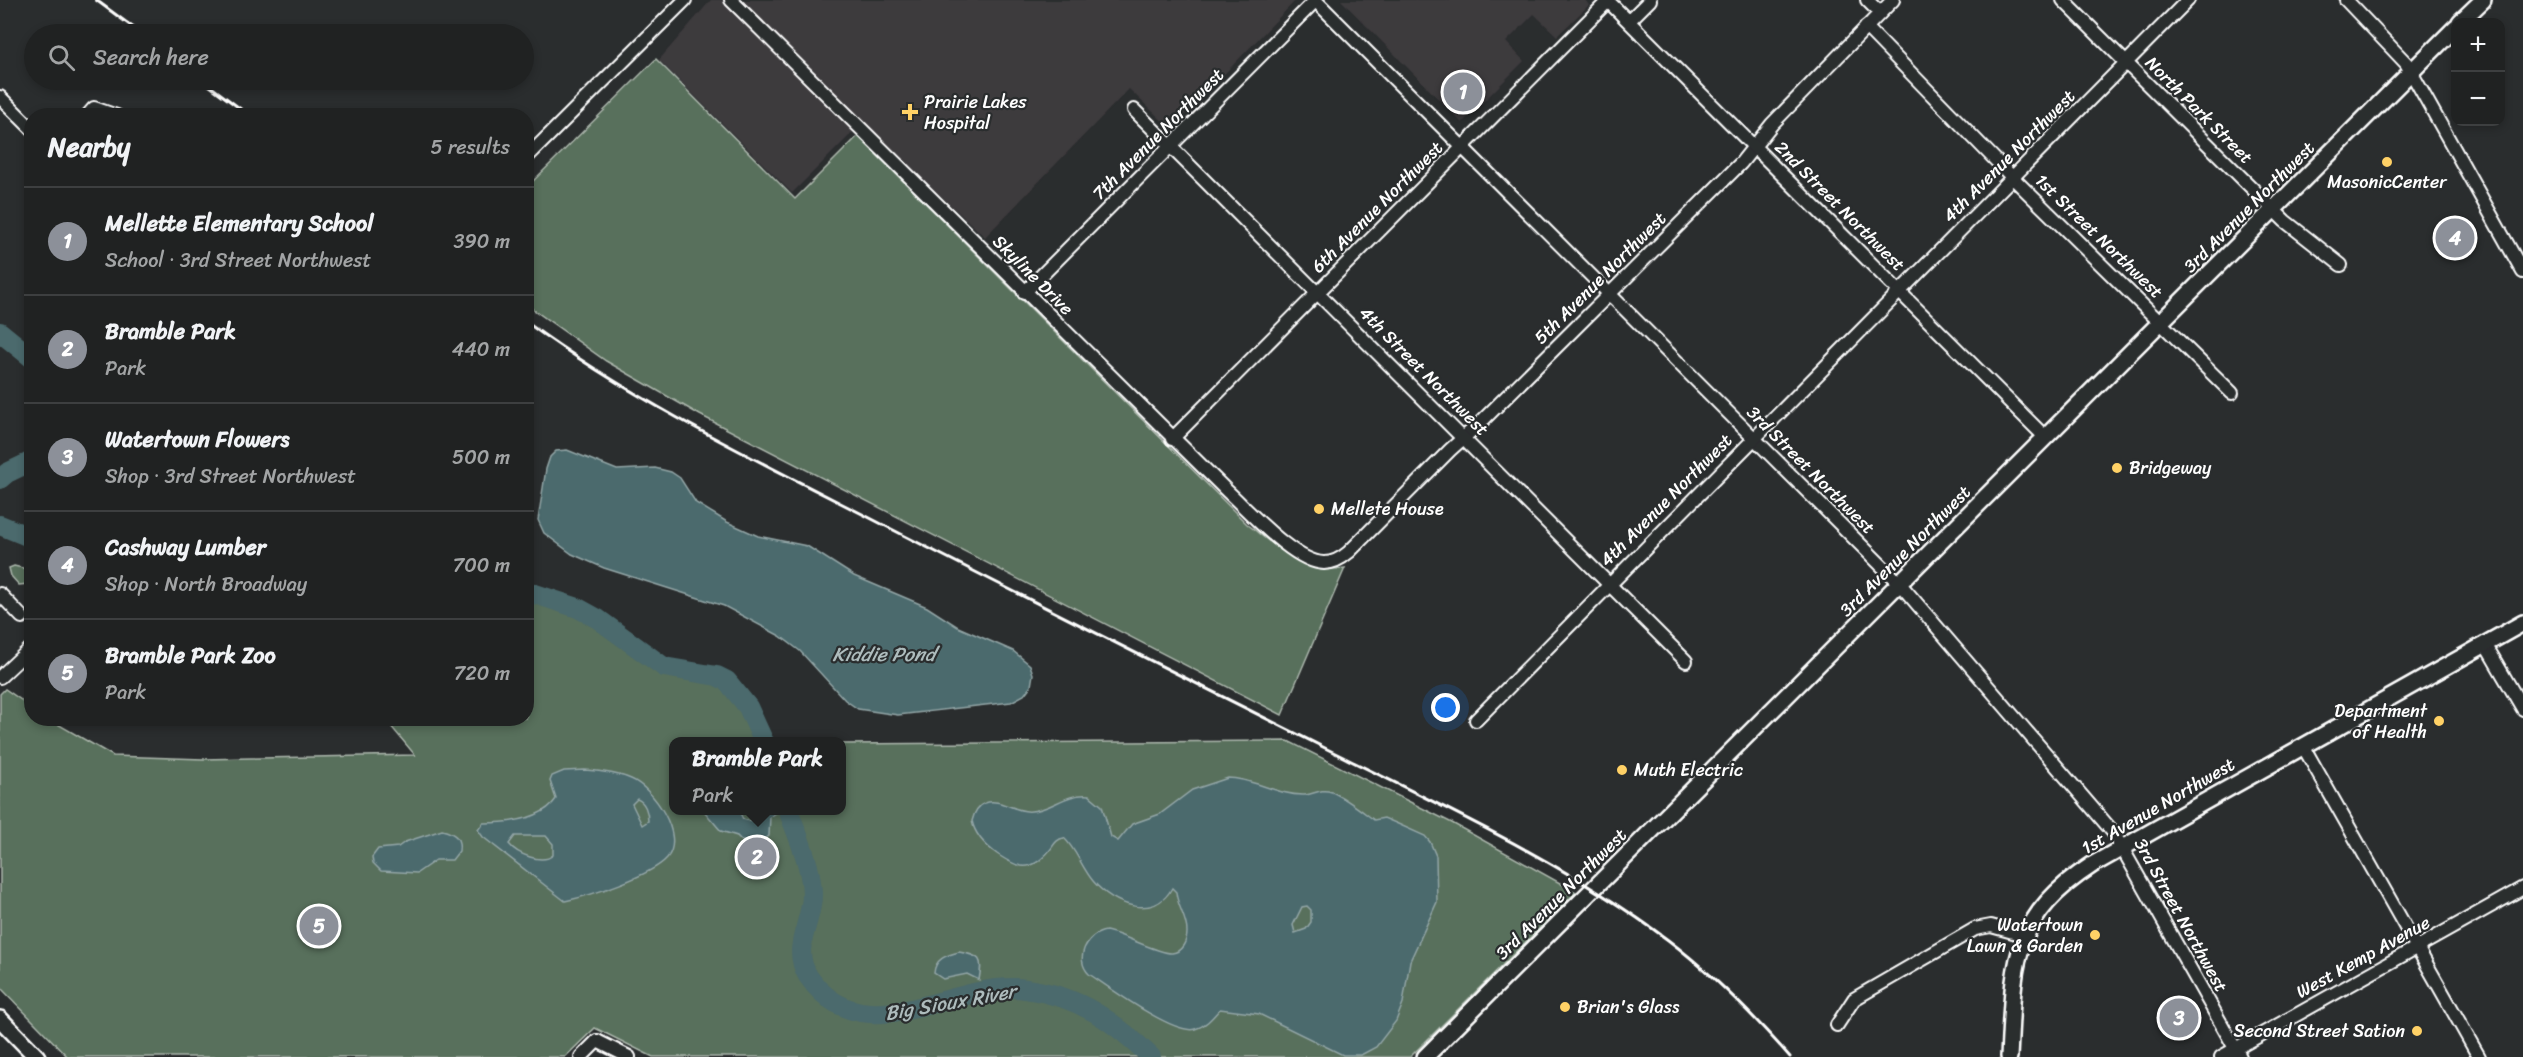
<!DOCTYPE html>
<meta charset="utf-8">
<style>
:root{--surface:#202222;--page:#2d2f2f;--text:#f1f3f6;--muted:#a2a4a5;--line:#3d3f40;--accent:#8c9099}
body{margin:0;font-family:Sriracha,sans-serif;background:var(--page);color:var(--text)}
.controls{position:absolute;right:18px;top:18px;display:grid;overflow:hidden;border-radius:12px;box-shadow:0 3px 9px #0003}
.controls button{width:54px;height:54px;display:grid;place-items:center;padding:0;border:0;border-bottom:2px solid var(--line);background:var(--surface);color:var(--text);font:30px sans-serif}
.you{position:absolute;left:1446px;top:708px;width:21px;height:21px;margin:-15px;border:4px solid #fff;border-radius:50%;background:#1a73e8;box-shadow:0 0 0 9px #1a73e833}
.badge{display:grid;place-items:center;width:39px;height:39px;border-radius:50%;background:var(--accent);color:#fff;font-size:20px;font-weight:700}
.pin{position:absolute;translate:-50% -50%;border:3px solid #fff;box-shadow:0 2px 6px #0006}
.popup{position:absolute;left:669px;top:737px;width:177px;height:78px;box-sizing:border-box;display:grid;place-content:center;border-radius:12px;background:var(--surface);filter:drop-shadow(0 2px 4px #0005);font-size:20px;white-space:nowrap;color:var(--muted)}
.popup b{font-size:22px;color:var(--text)}
.popup::after{content:'';position:absolute;left:50%;top:100%;margin-left:-12px;border:12px solid transparent;border-top-color:var(--surface)}
.list{margin:0;padding:0;list-style:none}
h2{display:flex;justify-content:space-between;align-items:center;height:78px;margin:0;padding:0 24px;font-size:26px}
h2 small{font-size:20px;font-weight:400;color:var(--muted)}
.list li{display:grid;grid-template-columns:39px 1fr auto;gap:18px;align-items:center;box-sizing:border-box;height:108px;padding:0 24px;border-top:2px solid var(--line)}
.list b{display:block;font-size:22px;white-space:nowrap}
.list p{margin:0;font-size:20px;white-space:nowrap;color:var(--muted)}
.list em{font-size:20px;font-style:normal;color:var(--muted)}
.icon{flex:none;width:33px;height:33px;fill:none;stroke:currentColor;stroke-width:2;stroke-linecap:round;stroke-linejoin:round}
.map{position:relative;flex:none;width:2523px;height:1057px;overflow:hidden}
.search{position:absolute;background:var(--surface);box-shadow:0 3px 9px #0003;left:24px;top:24px;width:510px;height:66px;display:flex;align-items:center;gap:15px;box-sizing:border-box;padding:0 21px;border-radius:33px;color:var(--muted);font-size:22px}
.panel{position:absolute;background:var(--surface);box-shadow:0 3px 9px #0003;left:24px;top:108px;width:510px;height:618px;border-radius:24px}
.map>svg:first-child{display:block}
</style>
<div class="map">
<svg width="2523" height="1057" viewBox="0 0 2523 1057">
<rect width="100%" height="100%" fill="#2a2d2e"/>
<filter id="ink" filterUnits="userSpaceOnUse"><feTurbulence type="fractalNoise" baseFrequency=".0167" numOctaves="2"/><feDisplacementMap in="SourceGraphic" scale="12" xChannelSelector="R" yChannelSelector="G"/><feConvolveMatrix kernelMatrix="1 2 1 2 8 2 1 2 1" color-interpolation-filters="sRGB"/></filter>
<g filter="url(#ink)">
<g fill="#3e3a3d">
<path d="M711 0H1296L1171 129 1129 89 985 237 862 123 792 193 659 60Z"/>
<path d="M1341 0H1585L1589 5 1557 36 1534 14 1506 42 1524 61 1462 123Z"/>
</g>
<g fill="#586f5b" stroke="#acb7ad" stroke-width="1.5">
<path d="M656 59 795 199 858 136 1247 524C1277 547 1305 575 1345 568L1282 715 700 415 606 361 527 305V187Z"/>
<path d="M14 566 31 570 28 584 19 585 11 576 9 568Z"/>
<path d="M527 591 578 608 598 619 664 667 717 676 727 681 748 707 764 741 673 742V810H841V744L1288 741 1452 823 1576 892 1410 1057H653L595 1028 565 1057H68L0 987V694L5 689 31 707 32 718 49 719 113 756 203 759 415 755 385 719 526 718Z"/>
</g>
<g fill="#4b6a6d" stroke="#93a6a7" stroke-width="1.5" fill-rule="evenodd">
<path d="M567 450 617 470 655 468 671 472 680 478 696 503 727 522 758 536 807 546 854 576 927 607 958 627 1013 651 1030 665 1033 674 1031 686 1024 695 1011 702 994 704 898 715 858 709 845 700 800 651 780 636 724 606 604 568 572 554 544 533 538 520 546 469 550 457 556 451Z"/>
<path d="M585 770C600 771 617 773 631 779 653 788 686 836 667 858 651 876 589 896 565 901L483 837 478 830 483 823C507 823 542 820 556 799L550 781 552 776 564 771ZM637 799C645 802 648 812 648 821L642 825 632 804ZM515 836H546L553 844V855C542 865 517 854 509 844Z"/>
<path d="M1228 778C1253 778 1278 796 1305 795 1315 794 1320 788 1332 792 1346 798 1362 811 1374 820L1384 818 1398 824 1425 836 1430 842 1436 856 1437 902 1410 961 1403 1003 1396 1021 1376 1047 1361 1055H1343L1259 1014 1220 1009C1213 1017 1206 1026 1195 1029 1175 1036 1107 986 1089 974 1074 959 1086 934 1106 931 1123 934 1159 954 1172 953 1182 952 1187 941 1187 932 1187 918 1177 906 1176 892L1172 888C1154 921 1113 905 1093 881 1082 868 1076 849 1064 838 1056 839 1054 845 1050 850 1031 873 1019 869 997 854 986 846 975 835 972 821 974 813 977 806 985 803 1000 797 1015 813 1031 811 1052 810 1064 793 1089 795L1102 806 1111 837 1118 841 1132 824 1160 814 1192 790ZM1307 906 1311 910V922L1306 929 1295 933 1293 925 1302 907Z"/>
<path d="M704 811H739L743 819 750 821 770 811 776 813 770 817 769 836C761 843 752 842 742 841L737 836 721 831Z"/>
<path d="M442 830C454 833 461 837 459 851L452 860H436L417 873 381 871 373 863 372 857 378 849 398 847 405 842Z"/>
<path d="M959 952C981 956 983 958 979 980L967 974 943 979 934 973C935 959 946 955 959 952Z"/>
</g>
<g fill="none" stroke-linecap="round" stroke-linejoin="round">
<g stroke="#4b6a6d" stroke-width="20">
<path d="M0 332 32 358"/>
<path d="M0 479 7 473 32 461"/>
<path d="M0 525 32 538"/>
<path d="M526 591 578 608 598 619 664 667 717 676 727 681 748 707 764 742"/>
<path d="M788 810C798 836 811 865 812 893 813 923 790 946 808 976 863 1057 954 979 1026 989 1079 996 1114 1021 1151 1057"/>
</g>
<defs>
<g id="minor">
<path d="M731 0 1227 491C1248 510 1295 563 1324 563 1334 563 1342 558 1349 552L1450 450 1481 422 1741 163 1772 124 1893 0"/>
<path d="M1315 0 1900 584 2113 832 2240 1057"/>
<path d="M1607 0 2046 438"/>
<path d="M1867 0 1880 13"/>
<path d="M2063 0 2285 221 2341 265"/>
<path d="M2346 0 2406 63 2523 272"/>
<path d="M1629 21 1650 0"/>
<path d="M1866 27 2013 178 2232 393"/>
<path d="M0 97 32 129"/>
<path d="M1134 110 1686 661"/>
<path d="M87 116 94 108 117 116"/>
<path d="M526 158 685 0"/>
<path d="M1024 293 1316 0"/>
<path d="M1172 439 1608 1"/>
<path d="M0 594 22 617"/>
<path d="M2485 644 2523 709"/>
<path d="M0 677 32 647"/>
<path d="M1476 720 2188 0"/>
<path d="M2303 746 2479 1057"/>
<path d="M1837 1025 1854 999 1975 929 1991 926 2024 935"/>
<path d="M597 1041 629 1057"/>
<path d="M581 1057 597 1041"/>
<path d="M2221 1057 2523 888"/>
</g>
<g id="major">
<path d="M2460 22 2483 0"/>
<path d="M0 1019 37 1057"/>
<path d="M1425 1057 2456 27"/>
<path d="M2009 1057C2014 967 2009 919 2092 865L2523 623"/>
</g>
</defs>
<use href="#minor" stroke="#fff" stroke-width="16"/>
<use href="#major" stroke="#fff" stroke-width="20"/>
<use href="#minor" stroke="#2a2d2e" stroke-width="12"/>
<use href="#major" stroke="#2a2d2e" stroke-width="15"/>
<g stroke="#fff" stroke-width="3">
<path d="M96 0 142 34"/>
<path d="M202 80 250 116"/>
<path d="M526 322C634 401 754 459 872 519 1023 597 1175 673 1327 749 1443 807 1564 862 1668 940 1713 974 1753 1015 1790 1057"/>
</g>
</g>
</g>
<g fill="#ffd166" stroke="#2a2d2e" stroke-width="2">
<path d="M907 103h6v6h6v6h-6v6h-6v-6h-6v-6h6z"/>
<circle cx="2387" cy="162" r="6"/>
<circle cx="2117" cy="468" r="6"/>
<circle cx="1319" cy="509" r="6"/>
<circle cx="2439" cy="721" r="6"/>
<circle cx="1622" cy="770" r="6"/>
<circle cx="2095" cy="935" r="6"/>
<circle cx="1565" cy="1007" r="6"/>
<circle cx="2417" cy="1031" r="6"/>
</g>
<g text-anchor="middle" stroke-width="4.5" stroke-linejoin="round" paint-order="stroke">
<g font-size="18" fill="#fff" stroke="#2a2d2e" text-anchor="start">
<text x="924" y="108">Prairie Lakes<tspan x="924" dy="21">Hospital</tspan></text>
<text x="2387" y="188" text-anchor="middle">MasonicCenter</text>
<text x="2129" y="474">Bridgeway</text>
<text x="1331" y="515">Mellete House</text>
<text x="2427" y="717" text-anchor="end">Department<tspan x="2427" dy="21">of Health</tspan></text>
<text x="1634" y="776">Muth Electric</text>
<text x="2083" y="931" text-anchor="end">Watertown<tspan x="2083" dy="21">Lawn &amp; Garden</tspan></text>
<text x="1577" y="1013">Brian's Glass</text>
<text x="2405" y="1037" text-anchor="end">Second Street Sation</text>
</g>
<g font-size="18" fill="#fff" stroke="#2a2d2e">
<text transform="translate(2199 110) rotate(45)" y="6">North Park Street</text>
<text transform="translate(1158 134) rotate(-45)" y="6">7th Avenue Northwest</text>
<text transform="translate(2009 156) rotate(-45)" y="6">4th Avenue Northwest</text>
<text transform="translate(1840 206) rotate(45)" y="6">2nd Street Northwest</text>
<text transform="translate(1377 207) rotate(-45)" y="6">6th Avenue Northwest</text>
<text transform="translate(2249 207) rotate(-45)" y="6">3rd Avenue Northwest</text>
<text transform="translate(2099 236) rotate(44)" y="6">1st Street Northwest</text>
<text transform="translate(1033 275) rotate(45)" y="6">Skyline Drive</text>
<text transform="translate(1600 278) rotate(-45)" y="6">5th Avenue Northwest</text>
<text transform="translate(1424 371) rotate(45)" y="6">4th Street Northwest</text>
<text transform="translate(1811 470) rotate(45)" y="6">3rd Street Northwest</text>
<text transform="translate(1666 500) rotate(-45)" y="6">4th Avenue Northwest</text>
<text transform="translate(1905 551) rotate(-45)" y="6">3rd Avenue Northwest</text>
<text transform="translate(2158 806) rotate(-30)" y="6">1st Avenue Northwest</text>
<text transform="translate(1561 894) rotate(-45)" y="6">3rd Avenue Northwest</text>
<text transform="translate(2181 915) rotate(61)" y="6">3rd Street Northwest</text>
<text transform="translate(2363 957) rotate(-29)" y="6">West Kemp Avenue</text>
</g>
<g font-size="20" font-style="italic" fill="#aebcbd" stroke="#2a2d2e">
<text x="884" y="661">Kiddie Pond</text>
<text transform="translate(950 1002) rotate(-10)" y="7">Big Sioux River</text>
</g>
</g>
</svg>
<div class="controls">
<button>+</button>
<button>−</button>
</div>
<div class="you"></div>
<div class="pin badge" style="left:1463px;top:92px">1</div>
<div class="pin badge" style="left:757px;top:857px">2</div>
<div class="popup"><b>Bramble Park</b>Park</div>
<div class="pin badge" style="left:2179px;top:1018px">3</div>
<div class="pin badge" style="left:2455px;top:238px">4</div>
<div class="pin badge" style="left:319px;top:926px">5</div>
<div class="search"><svg class="icon" aria-label="search" viewBox="0 0 24 24"><circle cx="10" cy="10" r="6"/><path d="M15 15l6 6"/></svg>Search here</div>
<section class="panel">
<h2>Nearby<small>5 results</small></h2>
<ul class="list">
<li><span class="badge">1</span><div><b>Mellette Elementary School</b><p>School · 3rd Street Northwest</p></div><em>390 m</em></li>
<li><span class="badge">2</span><div><b>Bramble Park</b><p>Park</p></div><em>440 m</em></li>
<li><span class="badge">3</span><div><b>Watertown Flowers</b><p>Shop · 3rd Street Northwest</p></div><em>500 m</em></li>
<li><span class="badge">4</span><div><b>Cashway Lumber</b><p>Shop · North Broadway</p></div><em>700 m</em></li>
<li><span class="badge">5</span><div><b>Bramble Park Zoo</b><p>Park</p></div><em>720 m</em></li>
</ul>
</section>
</div>
